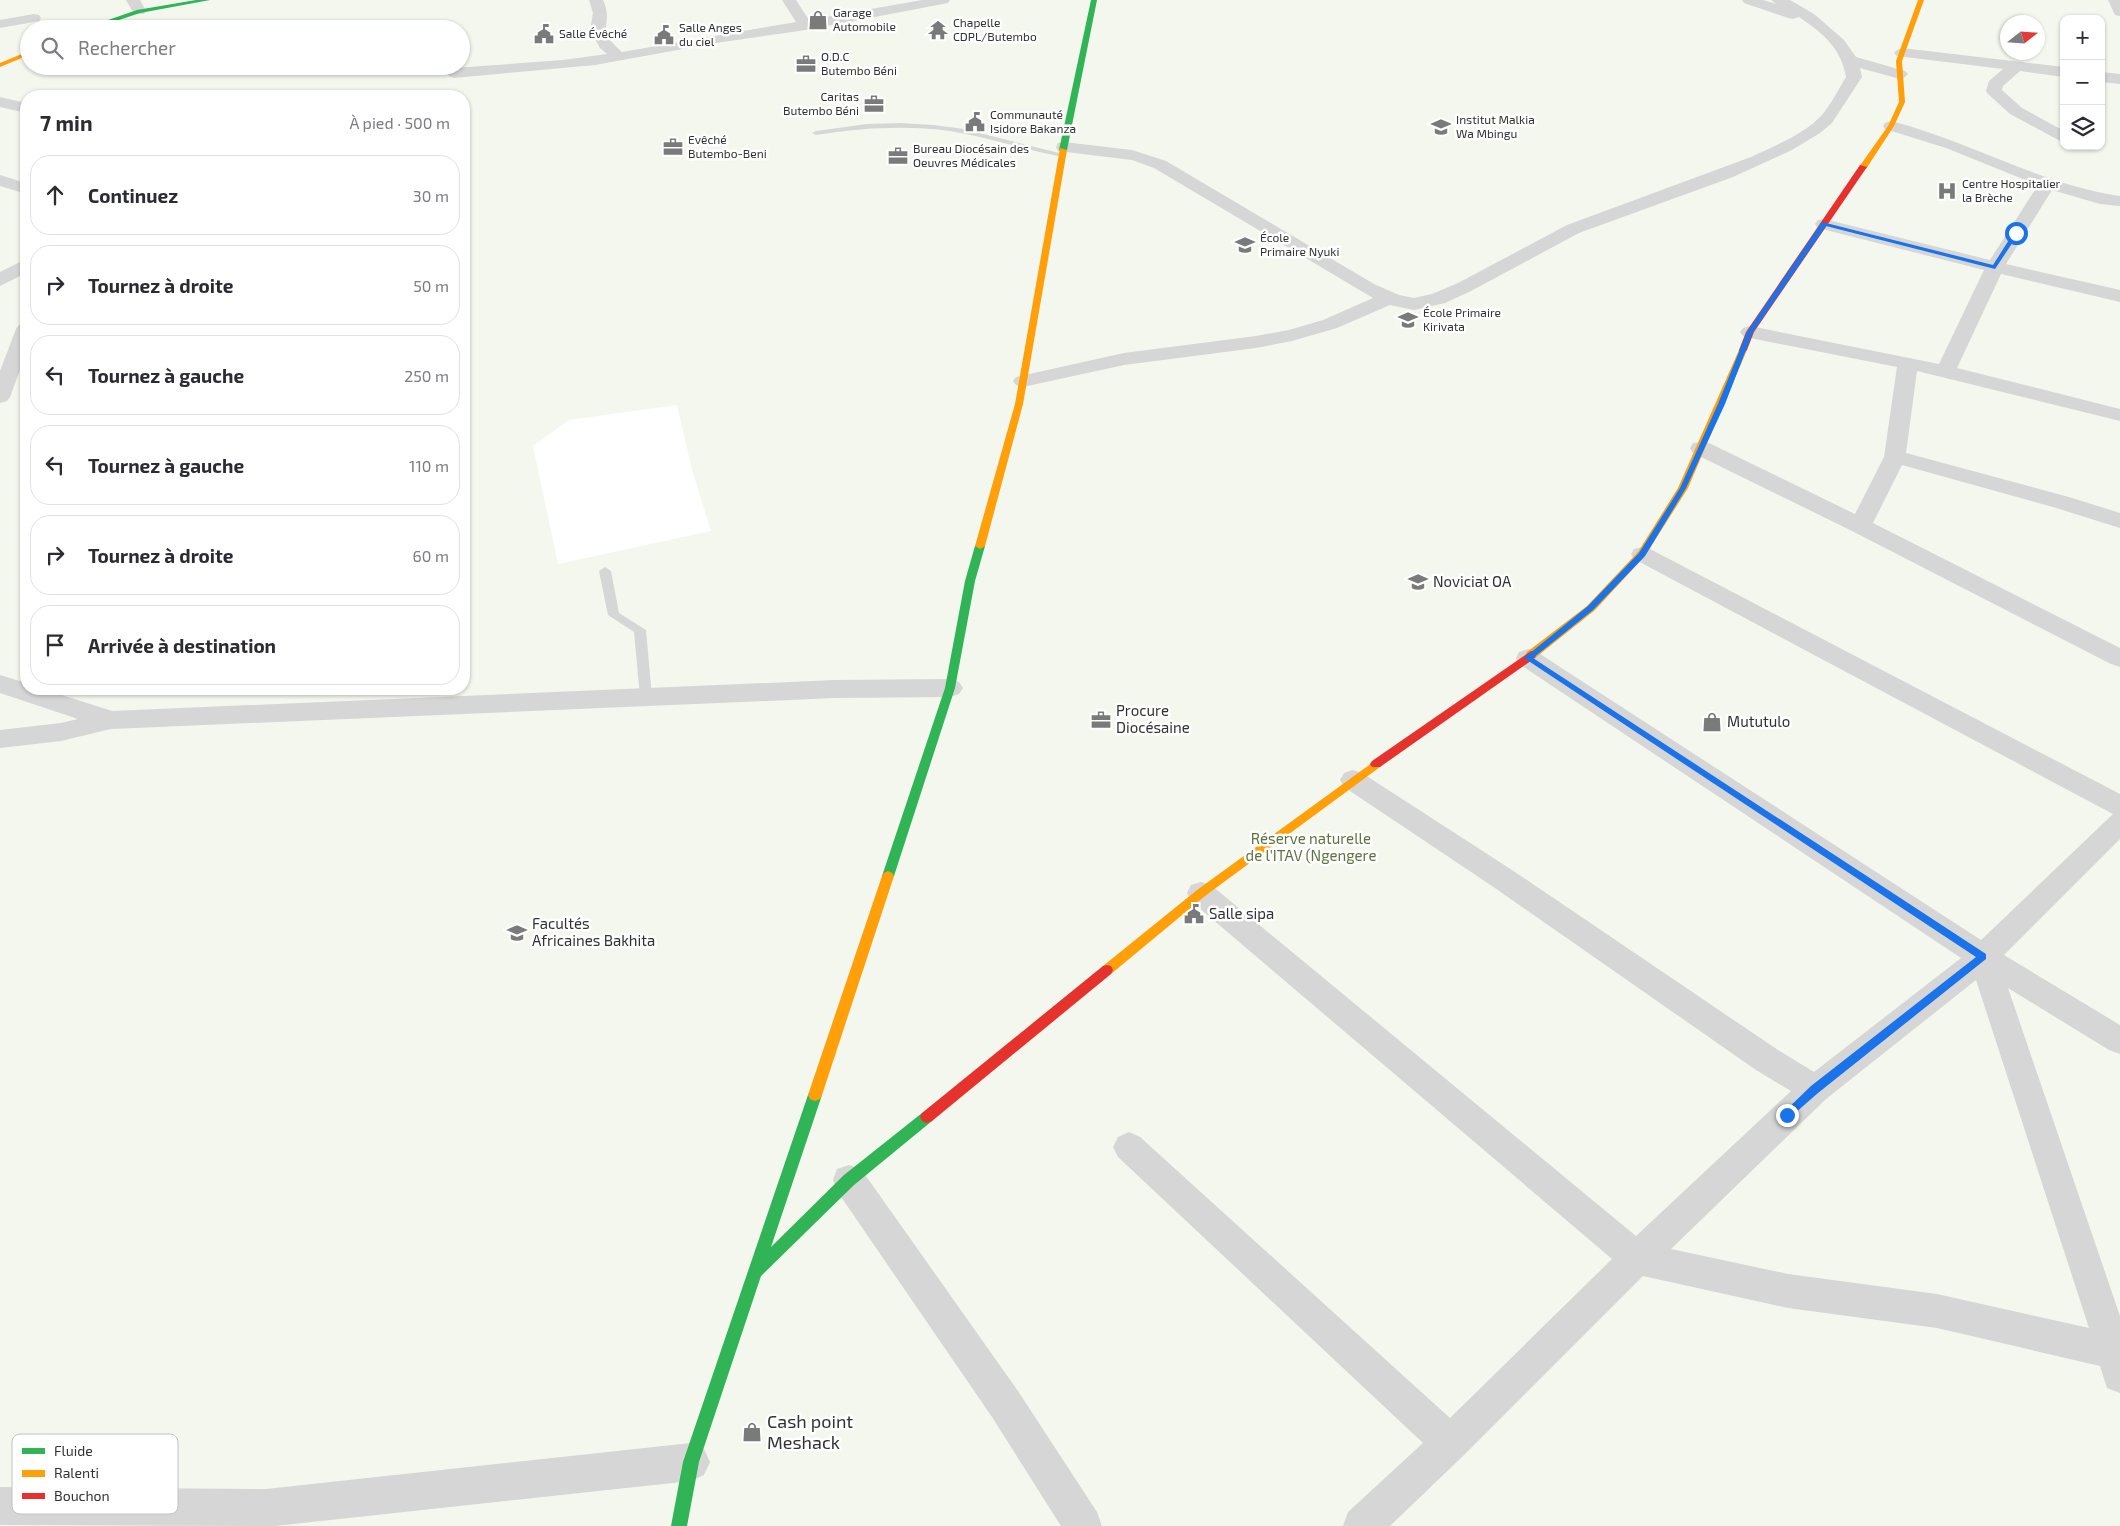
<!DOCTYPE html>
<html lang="fr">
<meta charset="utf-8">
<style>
:root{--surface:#fff;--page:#f2f2f3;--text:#2b2b33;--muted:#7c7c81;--line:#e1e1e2}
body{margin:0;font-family:"Exo 2",sans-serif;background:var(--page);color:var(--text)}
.controls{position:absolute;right:15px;top:15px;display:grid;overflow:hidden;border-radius:10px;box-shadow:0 1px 4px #0004}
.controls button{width:45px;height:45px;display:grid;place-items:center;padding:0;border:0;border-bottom:1px solid var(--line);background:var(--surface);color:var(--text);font:25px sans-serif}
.compass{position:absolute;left:2000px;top:15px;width:45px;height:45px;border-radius:50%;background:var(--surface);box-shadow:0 1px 4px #0004;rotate:73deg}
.stop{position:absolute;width:15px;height:15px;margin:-11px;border:4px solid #1a73e8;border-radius:50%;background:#fff}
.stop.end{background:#1a73e8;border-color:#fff;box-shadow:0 1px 5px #0008}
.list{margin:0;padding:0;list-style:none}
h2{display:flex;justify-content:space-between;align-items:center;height:65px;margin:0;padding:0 20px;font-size:21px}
h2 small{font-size:16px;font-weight:400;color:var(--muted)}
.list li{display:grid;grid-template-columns:32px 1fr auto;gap:15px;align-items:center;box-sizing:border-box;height:80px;margin:0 10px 10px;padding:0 10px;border:1px solid var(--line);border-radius:20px}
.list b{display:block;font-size:19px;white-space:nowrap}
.list em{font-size:16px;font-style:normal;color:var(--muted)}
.icon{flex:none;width:28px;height:28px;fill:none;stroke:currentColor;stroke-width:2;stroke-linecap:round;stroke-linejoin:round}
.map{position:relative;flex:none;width:2120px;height:1526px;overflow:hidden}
.search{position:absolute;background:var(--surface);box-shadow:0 1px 4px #0004;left:20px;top:20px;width:450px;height:55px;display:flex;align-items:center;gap:12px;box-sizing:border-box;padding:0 18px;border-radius:28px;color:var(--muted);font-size:19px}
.panel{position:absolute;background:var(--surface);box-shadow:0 1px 4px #0004;left:20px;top:90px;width:450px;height:605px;border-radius:20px}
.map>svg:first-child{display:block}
</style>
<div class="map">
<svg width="2120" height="1526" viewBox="0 0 2120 1526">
<rect width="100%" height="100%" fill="#fff"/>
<path fill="#f4f7ee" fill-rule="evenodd" d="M0 0H2120V1526H0ZM2064 19H2101V146H2064ZM2008 22H2038V52H2008ZM29 29H461V66H29ZM26 96H464V689H26ZM677 405 692 470 711 531 558 564 533 446 569 420Z"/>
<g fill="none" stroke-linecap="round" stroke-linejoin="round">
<g fill="#d6d6d6" fill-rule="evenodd">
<path d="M900 123 933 125 964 129 1067 155 1063 157C1025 150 988 137 950 131 906 125 860 128 816 135L812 133 816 131 867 124Z"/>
<path d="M605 567 611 571 619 613 646 630 652 697 650 700H642L640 697 634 632 608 615 599 571Z"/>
</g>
<g fill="#d6d6d6" fill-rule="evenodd">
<path d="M126 0H140L146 11 144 14H134Z"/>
<path d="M589 0H603C615 26 593 27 622 52L796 22 782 0H796L809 20 922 0H950L948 3 943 4 806 30 716 43 595 65 454 78 449 76 446 73 449 70 454 68 563 60 607 54 600 48 590 30 593 13Z"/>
<path d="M1742 0H1763L1776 4 1771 0H1790L1814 14 1844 40 1856 57 1905 71 1908 74 1905 77 1900 79 1860 68 1862 77 1832 123 1820 133 1792 150 1733 177 1579 233 1471 291 1445 303 1414 310 1390 305 1337 328 1292 341 1256 348 1124 365 1023 387 1016 385 1013 381 1016 377 1124 353 1256 336 1289 330 1323 320 1373 298 1154 168 1132 160 1058 151 1056 147 1058 143 1064 142 1132 150 1166 161 1374 284 1399 295 1414 298 1432 294 1458 283 1567 225 1751 157C1774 146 1803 135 1821 116 1831 105 1838 90 1846 77 1841 48 1823 33 1799 17L1793 19 1788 18 1744 3Z"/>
<path d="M2108 0H2120V16L2115 15Z"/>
<path d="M34 14 39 15 41 18 39 21 0 28V20Z"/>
<path d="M1902 48 2064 67V77L2020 71 2003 86 2002 90 2022 108 2064 131V143L2010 114 1988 94 1986 91 1989 81 2003 69 1897 56 1894 53 1897 50Z"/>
<path d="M2101 72 2120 74V84L2101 82Z"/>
<path d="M0 97 26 103V113L0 107Z"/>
<path d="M1891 121C1969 141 2042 185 2120 196V206L2100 204 2052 190 2006 264 2120 290V302L2001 274 1957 368 2120 409V421L1917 371 1906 453 2069 497 2120 513V528L2053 507 1902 465 1873 523 2120 648V667L2111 664 1850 530 1693 453 1690 448 1693 443 1701 442 1709 443 1855 514 1884 457 1897 367 1750 338 1743 336 1740 332 1743 328 1750 326 1939 364 1984 270 1818 228 1815 224 1818 220 1824 219 1990 260 2038 185 1946 148 1885 129 1883 126 1885 123Z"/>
<path d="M0 175 26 183V194L0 186Z"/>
<path d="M26 259V273L0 286V272Z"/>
<path d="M26 323V354L10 397 7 401 0 403V371L16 329 19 325Z"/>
<path d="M1642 547 1650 549 2120 794V839L2004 955 2120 1025V1054L2109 1050 2008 988 2120 1316V1393L2107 1388 2100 1366 1937 1328 1788 1308 1643 1276 1463 1456 1390 1526H1343L1348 1512 1423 1443 1118 1157 1113 1147 1118 1137 1129 1132 1140 1137 1450 1418 1612 1259 1191 901 1187 893 1191 885 1201 882 1211 885 1636 1236 1791 1091 1756 1070 1492 886 1344 787 1340 780 1344 773 1353 770 1362 773 1512 870 1778 1050 1814 1072 1961 958 1519 664 1516 658 1519 652 1528 649 1537 652 1981 940 2113 814 1634 559 1631 554 1634 549ZM1976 980 2089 1328 1937 1294 1788 1274 1671 1249 1826 1099Z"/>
<path d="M0 675 26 683V689H43L112 711 835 680 950 679 959 682 963 688 959 694 950 697 835 698 111 729 61 741 0 748V730L61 723 78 719 0 693Z"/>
<path d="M849 1165 861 1169 1018 1391 1097 1512 1102 1526H1061L992 1417 837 1191 833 1180 837 1169Z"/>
<path d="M691 1443 704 1449 710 1462 704 1475 691 1481 275 1526 0 1525V1487L266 1489Z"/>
</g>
<g fill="#30b455" fill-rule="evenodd">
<path d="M196 0H210L140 13 92 29H82L137 10Z"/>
<path d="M1091 0H1097L1067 150 1063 152 1059 150Z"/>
<path d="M980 543 985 546 975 581 955 688 894 876 892 879H884L882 876 945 688 965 581 975 546Z"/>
<path d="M815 1089 820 1091 822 1095 771 1247 844 1175 922 1113 927 1111 932 1113 934 1117 932 1121 854 1185 761 1276 699 1462 687 1526H671L683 1462 808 1095 810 1091Z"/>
</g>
<g fill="#ff9f0a" fill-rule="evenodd">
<path d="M1918 0H1924L1902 61 1905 102 1894 126 1866 169H1860L1859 167 1888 126 1899 102 1896 61Z"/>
<path d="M29 51V55L0 67V63Z"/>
<path d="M1060 148 1067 150 1023 404 985 546 980 549 975 546 1015 404Z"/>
<path d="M1743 347 1747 350 1688 488 1645 556 1595 610 1535 658H1527L1526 655 1527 652 1587 606 1638 552 1678 488 1739 350Z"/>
<path d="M1376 760 1380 761 1382 764 1380 767 1205 896 1111 974 1107 975 1103 974 1101 970 1103 966 1197 890Z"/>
<path d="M888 871 892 873 894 876 822 1095 820 1099 815 1101 810 1099 808 1095 882 876 884 873Z"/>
</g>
<g fill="#e5322d" fill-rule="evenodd">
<path d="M1860 165 1867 167 1754 332 1747 350 1743 353 1740 352 1739 350 1746 332Z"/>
<path d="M1531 651 1535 652 1536 655 1535 658 1380 767H1372L1370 764 1372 761Z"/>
<path d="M1107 965 1111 966 1113 970 1111 974 932 1121 927 1123 922 1121 920 1117 922 1113 1103 966Z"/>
</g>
</g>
<path fill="#1a73e8" d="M1822 222 1993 265 2014 232 2019 233 1995 269 1826 226 1753 332 1725 404 1686 488 1645 556 1593 610 1533 658 1986 954V959L1818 1093 1787 1120 1784 1119V1112L1811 1086 1976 957 1524 658 1588 606 1639 553 1680 488 1718 404 1747 332Z"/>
<defs>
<symbol id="shop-bare" viewBox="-9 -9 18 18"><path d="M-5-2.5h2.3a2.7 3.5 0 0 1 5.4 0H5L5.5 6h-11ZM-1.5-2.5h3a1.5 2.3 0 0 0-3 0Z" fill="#7a7a7a" stroke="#fff" stroke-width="2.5" paint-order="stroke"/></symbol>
<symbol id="temple-bare" viewBox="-9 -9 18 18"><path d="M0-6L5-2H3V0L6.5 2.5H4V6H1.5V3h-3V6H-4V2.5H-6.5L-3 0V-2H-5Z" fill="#7a7a7a" stroke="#fff" stroke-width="2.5" paint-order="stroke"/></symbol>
<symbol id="civic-bare" viewBox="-9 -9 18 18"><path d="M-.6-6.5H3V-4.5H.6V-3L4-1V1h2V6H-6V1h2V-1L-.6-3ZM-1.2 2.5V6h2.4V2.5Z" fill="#7a7a7a" stroke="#fff" stroke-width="2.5" paint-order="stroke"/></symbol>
<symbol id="office-bare" viewBox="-9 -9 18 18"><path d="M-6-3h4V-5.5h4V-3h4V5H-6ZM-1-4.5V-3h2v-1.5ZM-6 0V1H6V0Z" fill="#7a7a7a" stroke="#fff" stroke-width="2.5" paint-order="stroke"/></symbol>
<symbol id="school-bare" viewBox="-9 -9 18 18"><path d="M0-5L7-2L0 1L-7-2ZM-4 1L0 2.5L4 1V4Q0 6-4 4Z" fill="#7a7a7a" stroke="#fff" stroke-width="2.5" paint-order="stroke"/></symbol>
<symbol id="hospital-bare" viewBox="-9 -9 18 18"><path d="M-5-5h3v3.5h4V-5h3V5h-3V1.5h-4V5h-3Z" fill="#7a7a7a" stroke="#fff" stroke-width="2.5" paint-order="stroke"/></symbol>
<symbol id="university-bare" viewBox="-9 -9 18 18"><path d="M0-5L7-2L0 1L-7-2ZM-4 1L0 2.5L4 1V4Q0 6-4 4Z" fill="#7a7a7a" stroke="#fff" stroke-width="2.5" paint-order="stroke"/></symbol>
</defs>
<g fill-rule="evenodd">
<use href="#shop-bare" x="804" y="6" width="28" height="28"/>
<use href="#temple-bare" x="924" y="16" width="28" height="28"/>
<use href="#civic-bare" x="530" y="20" width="28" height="28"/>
<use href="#civic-bare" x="650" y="21" width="28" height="28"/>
<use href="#office-bare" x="792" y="50" width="28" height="28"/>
<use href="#office-bare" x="860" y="90" width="28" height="28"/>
<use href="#civic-bare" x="961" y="108" width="28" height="28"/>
<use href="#school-bare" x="1427" y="113" width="28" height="28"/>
<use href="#office-bare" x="659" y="133" width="28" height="28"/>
<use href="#office-bare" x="884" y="142" width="28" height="28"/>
<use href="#hospital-bare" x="1933" y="177" width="28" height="28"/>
<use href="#school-bare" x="1231" y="231" width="28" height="28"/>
<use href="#school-bare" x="1394" y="306" width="28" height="28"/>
<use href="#school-bare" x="1404" y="568" width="28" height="28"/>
<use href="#office-bare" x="1087" y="706" width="28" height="28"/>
<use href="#shop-bare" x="1698" y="708" width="28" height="28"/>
<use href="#civic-bare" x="1180" y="900" width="28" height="28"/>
<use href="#university-bare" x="503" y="919" width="28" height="28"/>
<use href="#shop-bare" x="738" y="1418" width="28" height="28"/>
</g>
<g text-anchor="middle" stroke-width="5" stroke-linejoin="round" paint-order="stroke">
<g font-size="12" fill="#323232" stroke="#fff" text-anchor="start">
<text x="833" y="17">Garage<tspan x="833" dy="14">Automobile</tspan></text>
<text x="953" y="27">Chapelle<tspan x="953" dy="14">CDPL/Butembo</tspan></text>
<text x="679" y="32">Salle Anges<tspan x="679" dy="14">du ciel</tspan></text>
<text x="559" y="38">Salle Évêché</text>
<text x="821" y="61">O.D.C<tspan x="821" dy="14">Butembo Béni</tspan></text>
<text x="859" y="101" text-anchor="end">Caritas<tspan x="859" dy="14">Butembo Béni</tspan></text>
<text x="990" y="119">Communauté<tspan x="990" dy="14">Isidore Bakanza</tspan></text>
<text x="1456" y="124">Institut Malkia<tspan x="1456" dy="14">Wa Mbingu</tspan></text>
<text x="688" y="144">Evêché<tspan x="688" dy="14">Butembo-Beni</tspan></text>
<text x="913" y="153">Bureau Diocésain des<tspan x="913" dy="14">Oeuvres Médicales</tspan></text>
<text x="1962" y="188">Centre Hospitalier<tspan x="1962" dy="14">la Brèche</tspan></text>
<text x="1260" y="242">École<tspan x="1260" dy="14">Primaire Nyuki</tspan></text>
<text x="1423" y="317">École Primaire<tspan x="1423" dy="14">Kirivata</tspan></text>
</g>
<g font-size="15" fill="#323232" stroke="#fff" text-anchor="start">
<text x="1433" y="587">Noviciat OA</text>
<text x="1116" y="716">Procure<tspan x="1116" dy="17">Diocésaine</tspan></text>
<text x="1727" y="727">Mututulo</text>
<text x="1209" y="919">Salle sipa</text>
<text x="532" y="929">Facultés<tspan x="532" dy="17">Africaines Bakhita</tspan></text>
</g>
<g font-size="15" fill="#5d733b" stroke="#fff">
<text x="1311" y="844">Réserve naturelle<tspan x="1311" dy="17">de l'ITAV (Ngengere</tspan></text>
</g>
<g font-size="18" fill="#323232" stroke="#fff" text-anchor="start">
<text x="767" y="1428">Cash point<tspan x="767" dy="21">Meshack</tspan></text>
</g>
</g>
<rect x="12" y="1434" width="166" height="80" rx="8" fill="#fff" stroke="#c2c2c2" stroke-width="1"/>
<rect x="22" y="1448" width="23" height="6" fill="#30b455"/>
<rect x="22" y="1470" width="23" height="7" fill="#ff9f0a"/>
<rect x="22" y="1493" width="23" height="6" fill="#e5322d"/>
<g font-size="14" fill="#323232">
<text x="54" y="1456">Fluide</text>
<text x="54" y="1478">Ralenti</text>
<text x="54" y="1501">Bouchon</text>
</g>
</svg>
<div class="controls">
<button>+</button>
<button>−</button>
<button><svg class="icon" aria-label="layers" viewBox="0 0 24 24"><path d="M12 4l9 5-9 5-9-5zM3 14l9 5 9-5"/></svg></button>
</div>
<svg class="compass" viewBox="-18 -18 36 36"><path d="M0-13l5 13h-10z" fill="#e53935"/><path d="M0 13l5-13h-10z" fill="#7c7c81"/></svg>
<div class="stop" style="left:2016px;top:233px"></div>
<div class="stop end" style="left:1787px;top:1115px"></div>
<div class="search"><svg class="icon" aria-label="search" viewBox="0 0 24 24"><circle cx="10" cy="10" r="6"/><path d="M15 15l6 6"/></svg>Rechercher</div>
<section class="panel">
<h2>7 min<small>À pied · 500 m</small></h2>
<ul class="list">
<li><svg class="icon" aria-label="ahead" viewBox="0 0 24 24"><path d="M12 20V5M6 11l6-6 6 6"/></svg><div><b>Continuez</b></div><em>30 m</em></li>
<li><svg class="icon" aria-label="right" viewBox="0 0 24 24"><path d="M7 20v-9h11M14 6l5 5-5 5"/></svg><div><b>Tournez à droite</b></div><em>50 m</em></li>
<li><svg class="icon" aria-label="left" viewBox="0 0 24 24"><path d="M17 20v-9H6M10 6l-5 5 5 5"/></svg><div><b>Tournez à gauche</b></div><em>250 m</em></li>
<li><svg class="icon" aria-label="left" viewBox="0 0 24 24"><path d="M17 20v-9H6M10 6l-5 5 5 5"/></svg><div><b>Tournez à gauche</b></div><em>110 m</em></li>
<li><svg class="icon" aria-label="right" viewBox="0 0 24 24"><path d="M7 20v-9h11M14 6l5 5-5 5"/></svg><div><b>Tournez à droite</b></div><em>60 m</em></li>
<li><svg class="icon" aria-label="arrive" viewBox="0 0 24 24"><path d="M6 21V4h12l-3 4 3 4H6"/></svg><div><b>Arrivée à destination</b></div></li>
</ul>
</section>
</div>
